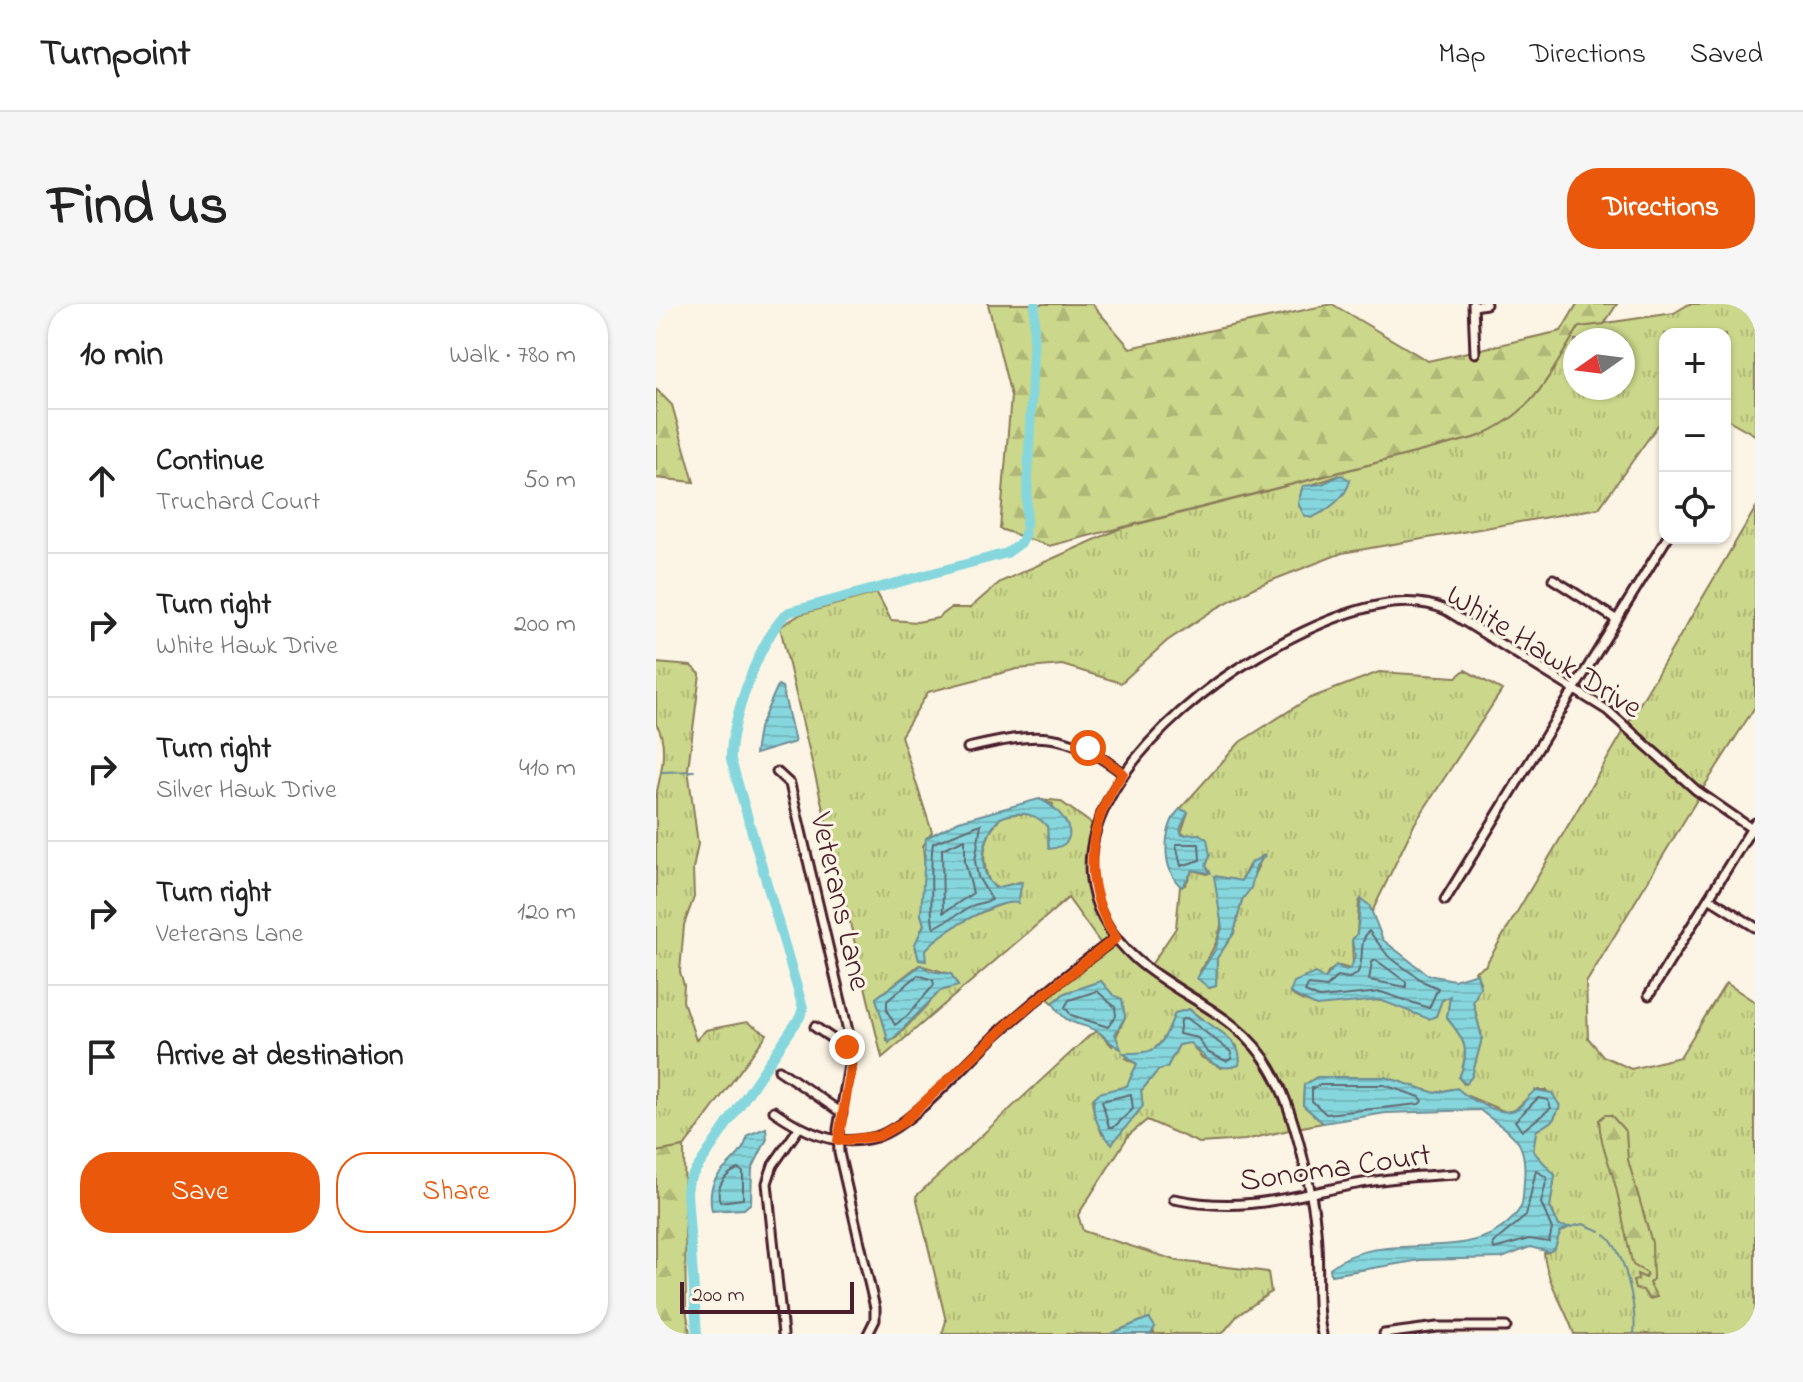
<!DOCTYPE html>
<meta charset="utf-8">
<style>
:root{--surface:#fff;--page:#f6f6f6;--text:#222;--muted:#767676;--line:#e0e0e0;--accent:#ea580c}
body{margin:0;font-family:"Indie Flower",sans-serif;background:var(--page);color:var(--text)}
.controls{position:absolute;right:24px;top:24px;display:grid;overflow:hidden;border-radius:16px;box-shadow:0 2px 6px #0004}
.controls button{width:72px;height:72px;display:grid;place-items:center;padding:0;border:0;border-bottom:2px solid var(--line);background:var(--surface);color:var(--text);font:40px sans-serif}
.compass{position:absolute;left:907px;top:24px;width:72px;height:72px;border-radius:50%;background:var(--surface);box-shadow:0 2px 6px #0004;rotate:256deg}
.scale{position:absolute;left:24px;bottom:20px;width:174px;box-sizing:border-box;padding-left:8px;border:4px solid #4a1f2b;border-top:0;font-size:22px;line-height:28px;white-space:nowrap;color:#4a1f2b;-webkit-text-stroke:6px #fcf5e5;paint-order:stroke}
.stop{position:absolute;width:24px;height:24px;margin:-18px;border:6px solid #ea580c;border-radius:50%;background:#fff}
.stop.end{background:#ea580c;border-color:#fff;box-shadow:0 2px 8px #0008}
.list{margin:0;padding:0;list-style:none}
h2{display:flex;justify-content:space-between;align-items:center;height:104px;margin:0;padding:0 32px;font-size:34px}
h2 small{font-size:26px;font-weight:400;color:var(--muted)}
.list li{display:grid;grid-template-columns:52px 1fr auto;gap:24px;align-items:center;box-sizing:border-box;height:144px;padding:0 32px;border-top:2px solid var(--line)}
.list b{display:block;font-size:30px;white-space:nowrap}
.list p{margin:0;font-size:26px;white-space:nowrap;color:var(--muted)}
.list em{font-size:26px;font-style:normal;color:var(--muted)}
.actions{display:flex;gap:16px;padding:24px 32px}
.actions a{flex:1;padding:18px 0;border:2px solid var(--accent);border-radius:32px;text-align:center;font-size:28px;color:var(--accent)}
.actions .main{background:var(--accent);color:#fff}
.icon{flex:none;width:44px;height:44px;fill:none;stroke:currentColor;stroke-width:2;stroke-linecap:round;stroke-linejoin:round}
.map{position:relative;flex:none;width:1099px;height:1030px;overflow:hidden;border-radius:32px}
header{display:flex;align-items:center;gap:48px;box-sizing:border-box;height:112px;padding:0 40px;background:var(--surface);border-bottom:2px solid var(--line)}
header strong{font-size:38px}
nav{display:flex;gap:44px;margin-inline-start:auto;font-size:28px}
.intro{display:flex;align-items:center;justify-content:space-between;box-sizing:border-box;height:192px;padding:0 48px}
h1{margin:0;font-size:56px}
.button{padding:20px 36px;border-radius:32px;background:var(--accent);color:#fff;font-size:28px;font-weight:700}
main{display:flex;gap:48px;padding:0 48px}
aside{flex:1;background:var(--surface);border-radius:32px;box-shadow:0 2px 6px #0004}
.map>svg:first-child{display:block}
</style>
<header>
<strong>Turnpoint</strong>
<nav><a>Map</a><a>Directions</a><a>Saved</a></nav>
</header>
<div class="intro"><h1>Find us</h1><a class="button">Directions</a></div>
<main>
<aside>
<h2>10 min<small>Walk · 780 m</small></h2>
<ul class="list">
<li><svg class="icon" aria-label="ahead" viewBox="0 0 24 24"><path d="M12 20V5M6 11l6-6 6 6"/></svg><div><b>Continue</b><p>Truchard Court</p></div><em>50 m</em></li>
<li><svg class="icon" aria-label="right" viewBox="0 0 24 24"><path d="M7 20v-9h11M14 6l5 5-5 5"/></svg><div><b>Turn right</b><p>White Hawk Drive</p></div><em>200 m</em></li>
<li><svg class="icon" aria-label="right" viewBox="0 0 24 24"><path d="M7 20v-9h11M14 6l5 5-5 5"/></svg><div><b>Turn right</b><p>Silver Hawk Drive</p></div><em>410 m</em></li>
<li><svg class="icon" aria-label="right" viewBox="0 0 24 24"><path d="M7 20v-9h11M14 6l5 5-5 5"/></svg><div><b>Turn right</b><p>Veterans Lane</p></div><em>120 m</em></li>
<li><svg class="icon" aria-label="arrive" viewBox="0 0 24 24"><path d="M6 21V4h12l-3 4 3 4H6"/></svg><div><b>Arrive at destination</b></div></li>
</ul>
<div class="actions"><a class="main">Save</a><a>Share</a></div>
</aside>
<div class="map">
<svg width="1099" height="1030" viewBox="0 0 1099 1030">
<defs>
<pattern id="grass-tufts" width="24" height="20" patternUnits="userSpaceOnUse" patternTransform="scale(2)"><rect width="24" height="20" fill="#cbd78a"/><path d="M3 7l-1-3M5 7V3M7 7l1-3M15 17l-1-3M17 17v-4M19 17l1-3" fill="none" stroke="#b0b877"/></pattern>
<pattern id="forest-firs" width="22" height="20" patternUnits="userSpaceOnUse" patternTransform="scale(2)"><rect width="22" height="20" fill="#cbd78a"/><path d="M5 1l3.5 6h-7zM16 11l3.5 6h-7z" fill="#b0b877"/></pattern>
<pattern id="water-rules" width="6" height="5" patternUnits="userSpaceOnUse" patternTransform="scale(2)"><rect width="6" height="5" fill="#86d7dd"/><path d="M0 2.5h6" fill="none" stroke="#75b8be"/></pattern>
</defs>
<rect width="100%" height="100%" fill="#fcf5e5"/>
<filter id="ink" filterUnits="userSpaceOnUse"><feTurbulence type="fractalNoise" baseFrequency=".0125" numOctaves="2"/><feDisplacementMap in="SourceGraphic" scale="16" xChannelSelector="R" yChannelSelector="G"/><feConvolveMatrix kernelMatrix="1 2 1 2 8 2 1 2 1" color-interpolation-filters="sRGB"/></filter>
<g filter="url(#ink)">
<g fill="url(#grass-tufts)" stroke="#8a7b5a" stroke-width="2" fill-rule="evenodd">
<path d="M1033 0H1099V131L1069 114V30H1009V119L1002 121 943 204 686 249 599 283 559 305 511 337 465 379 406 361 361 365 272 388 245 432 276 528 267 542 270 575 265 610 268 620 259 641 263 656H269V647C282 625 331 605 355 597L363 578 341 584 334 579C324 556 327 533 344 514 359 508 385 506 392 525 394 532 391 538 393 545L397 500 383 495 404 497 436 520C425 568 438 590 454 633L445 640 412 594 226 754 124 323 145 310 221 289 235 316 261 318 282 314 295 304H314L344 278 463 225 821 133C880 108 890 75 923 23L1018 9ZM919 36H967V84H919ZM682 172V196L667 208 651 213 643 202 646 184ZM263 661 295 670 302 682 284 687 239 735 231 737 230 724 220 694Z"/>
<path d="M1099 205V403L1046 486 973 418Z"/>
<path d="M0 359 35 362 44 370 32 465 42 540 37 565 38 593 28 621 24 668 28 681 27 697 40 736 50 726 91 718 111 730 28 843 0 848V491C5 471 13 438 0 420Z"/>
<path d="M809 366 846 386 759 519 716 608 705 595 703 598 701 630 696 636 697 662 694 665 684 662 673 667 669 675 649 673 634 689C661 711 688 694 719 696 740 697 760 716 780 712L786 696 794 692 791 714C810 736 814 746 803 774L808 780 816 772 826 734 817 698 824 678 819 667 829 662 969 425 1042 494 930 679 932 734 947 752 975 765 1024 753 1070 679 1099 698V1030H918C909 1002 890 978 888 949L893 948 904 929 911 924 903 922 894 903 899 871 877 848 880 827 897 816 904 802 890 786H880L859 806 850 808 795 785 779 789 729 773H661L648 781 647 801 667 819 641 824C618 734 569 707 495 661L520 624 524 582 529 581 537 566 551 570 554 568 550 562 554 551 536 533 525 529 532 508 524 505 584 438 652 395 723 368 800 373ZM607 552 586 596 578 629 561 654 560 682 553 684 543 668C568 630 571 617 558 572L585 577 593 561Z"/>
<path d="M458 641C470 647 479 660 491 668 561 716 612 736 633 826L589 836 543 839 491 816 473 831 422 911 427 927 522 957 612 968 615 988 581 1012 566 1030H495L498 1028 490 1015 454 1030H286L290 1017 260 892 435 730 442 727 456 742 469 713 445 677 409 689 397 699 390 693ZM533 705 581 742 583 759 565 764 545 753 534 738 523 741 511 763 502 766 485 787C489 814 470 822 446 830 426 779 438 799 471 782L481 760 470 754 475 750C502 754 511 731 519 709Z"/>
</g>
<g fill="url(#forest-firs)" stroke="#8a7b5a" stroke-width="2">
<path d="M332 0H436L474 44 676 0 772 57 905 27 921 0H961L948 20 923 23C890 75 880 108 821 133L393 242 344 225 355 92Z"/>
<path d="M0 85 16 101 38 178 0 174Z"/>
<path d="M949 811H955L970 828 972 856 996 939 997 975 993 979 1001 993 993 995 987 986 979 985 977 977 982 976 981 970 990 974 991 969 977 961C970 937 967 913 961 888 956 864 944 842 943 816Z"/>
<path d="M28 843 30 1004 34 1030H0V848Z"/>
</g>
<g fill="url(#water-rules)" stroke="#6e8d96" stroke-width="2">
<path d="M685 171 694 176C691 193 671 207 655 214L648 211 642 199 647 182 666 180Z"/>
<path d="M122 381 126 383 139 438 99 450 103 424Z"/>
<path d="M383 495C407 504 432 541 393 545L391 522C378 508 361 507 344 514 327 532 319 565 339 584L366 578 362 599C342 594 280 630 269 647L270 657 263 656 259 640 268 621 265 610 270 534 303 517Z"/>
<path d="M524 505 532 508 524 525 526 531 543 530 551 535 554 551 550 562 554 569 537 566 526 583C505 568 506 522 524 505Z"/>
<path d="M609 551 600 562 595 584 586 596 578 629 561 654 560 682 553 684 541 674 559 646 566 624 558 572 585 577 596 558Z"/>
<path d="M705 595 713 601 727 636 772 671 798 676 821 669 824 683 817 698 826 734 816 772 810 780 803 774C815 746 809 736 791 714L794 692 786 696 780 712 773 715 724 696 660 702 634 689 638 678 659 669 669 675 680 661 690 666 695 664 699 652 696 636 701 630Z"/>
<path d="M265 661 274 667 295 670 302 682 284 687 233 739 220 694Z"/>
<path d="M445 677 457 691 466 695 469 713 459 730 465 745C455 741 452 735 444 729 423 716 412 725 397 699L409 689Z"/>
<path d="M533 705C550 722 590 734 583 761 560 770 550 753 534 739L523 741 511 763 502 766 485 787 487 802 456 840C444 828 435 811 438 794L443 789 471 782 481 760 468 749C504 750 505 743 519 709Z"/>
<path d="M661 773H729L779 789 801 784C810 793 846 815 861 805 868 800 872 791 880 786L896 789 904 802 897 816 880 827 877 847 899 871 894 903 903 922 914 923 904 928 899 944 893 948 874 943 846 954 765 956 675 971 674 964C727 920 824 969 865 903 868 894 867 886 868 877 872 831 854 831 824 806L730 809 667 819 647 801 648 781Z"/>
<path d="M110 824 111 835 96 865 95 899 88 905 56 907C47 862 84 866 92 831Z"/>
<path d="M490 1015H494L499 1023 495 1030H454Z"/>
</g>
<g fill="none" stroke-linecap="round" stroke-linejoin="round">
<g stroke="#626972" stroke-width="2">
<path d="M325 520 319 557 322 573 336 596 318 601 278 624C274 616 275 550 277 539Z"/>
<path d="M309 535V558L317 589 287 609 286 545Z"/>
<path d="M520 540H543L544 556 525 562Z"/>
<path d="M713 627 732 652 768 678 782 684 773 704 725 688 663 694 649 688 652 681 671 683 681 672 693 674 701 670C710 655 701 639 713 627Z"/>
<path d="M720 656 750 678V683L713 676 716 658Z"/>
<path d="M262 671 277 676 278 681 251 712 239 721 231 707V697Z"/>
<path d="M441 687 459 703 460 712 452 723 415 711 409 703 413 696Z"/>
<path d="M531 714 575 748 576 755 570 757 551 748 542 734 523 730 525 716Z"/>
<path d="M664 781H728L764 793 767 797 763 800 670 810 656 797V784Z"/>
<path d="M475 790 477 805 458 823H453L446 797Z"/>
<path d="M882 794 892 796 895 804 866 827 859 817Z"/>
<path d="M82 865 87 868V895L64 898C59 883 68 871 82 865Z"/>
<path d="M880 866 891 874 885 899 896 925 893 938 873 935 838 945 837 939 870 912Z"/>
</g>
<g stroke="#6e8d96" stroke-width="2">
<path d="M6 468 38 467"/>
<path d="M914 923 927 920 944 927"/>
<path d="M949 931C969 946 981 1005 978 1030"/>
</g>
<g stroke="#86d7dd" stroke-width="10">
<path d="M370 221 379 0"/>
<path d="M41 1030 31 888 33 876 144 713 147 704 75 456C73 421 105 329 133 308L351 249 366 238 369 229"/>
</g>
<defs>
<g id="minor">
<path d="M817 0 819 49"/>
<path d="M818 2 830 0"/>
<path d="M897 275 961 316"/>
<path d="M312 444C380 428 409 425 467 469"/>
<path d="M121 468 134 480 196 744 182 825 183 849 219 1004V1016L212 1030"/>
<path d="M1053 594 1099 623"/>
<path d="M789 596 1011 234"/>
<path d="M993 691 1099 519"/>
<path d="M159 723 187 742 196 744"/>
<path d="M123 766 186 809"/>
<path d="M118 807C150 829 181 844 220 833 257 821 311 758 341 730 379 696 419 664 460 634"/>
<path d="M518 895C585 909 630 894 695 881 729 874 764 872 799 870"/>
<path d="M127 1030 111 879 117 861 143 824"/>
<path d="M666 1030C659 1000 663 970 661 940 659 894 638 804 615 765 584 710 526 695 481 656 358 547 505 408 602 352 650 324 735 281 790 306L951 406 1040 486 1099 527"/>
<path d="M728 1030 781 1023H850"/>
</g>
</defs>
<use href="#minor" stroke="#4a1f2b" stroke-width="13"/>
<use href="#minor" stroke="#fcf5e5" stroke-width="7"/>
</g>
</g>
<g fill="none" stroke-linecap="round" stroke-linejoin="round" filter="url(#ink)">
<path stroke="#ea580c" stroke-width="10" d="M191 743 196 744 197 754 182 837 223 832 246 819 361 712 460 634C425 581 430 520 467 469L432 444"/>
</g>
<g text-anchor="middle" stroke-width="6" stroke-linejoin="round" paint-order="stroke">
<g font-size="32" fill="#4a1f2b" stroke="#fcf5e5">
<text transform="translate(889 346) rotate(32)" y="11">White Hawk Drive</text>
<text transform="translate(186 597) rotate(77)" y="11">Veterans Lane</text>
<text transform="translate(679 862) rotate(-8)" y="11">Sonoma Court</text>
</g>
</g>
</svg>
<div class="controls">
<button>+</button>
<button>−</button>
<button><svg class="icon" aria-label="locate" viewBox="0 0 24 24"><circle cx="12" cy="12" r="6"/><path d="M12 2v4M12 18v4M2 12h4M18 12h4"/></svg></button>
</div>
<svg class="compass" viewBox="-18 -18 36 36"><path d="M0-13l5 13h-10z" fill="#e53935"/><path d="M0 13l5-13h-10z" fill="#767676"/></svg>
<div class="scale">200 m</div>
<div class="stop" style="left:432px;top:444px"></div>
<div class="stop end" style="left:191px;top:743px"></div>
</div>
</main>
